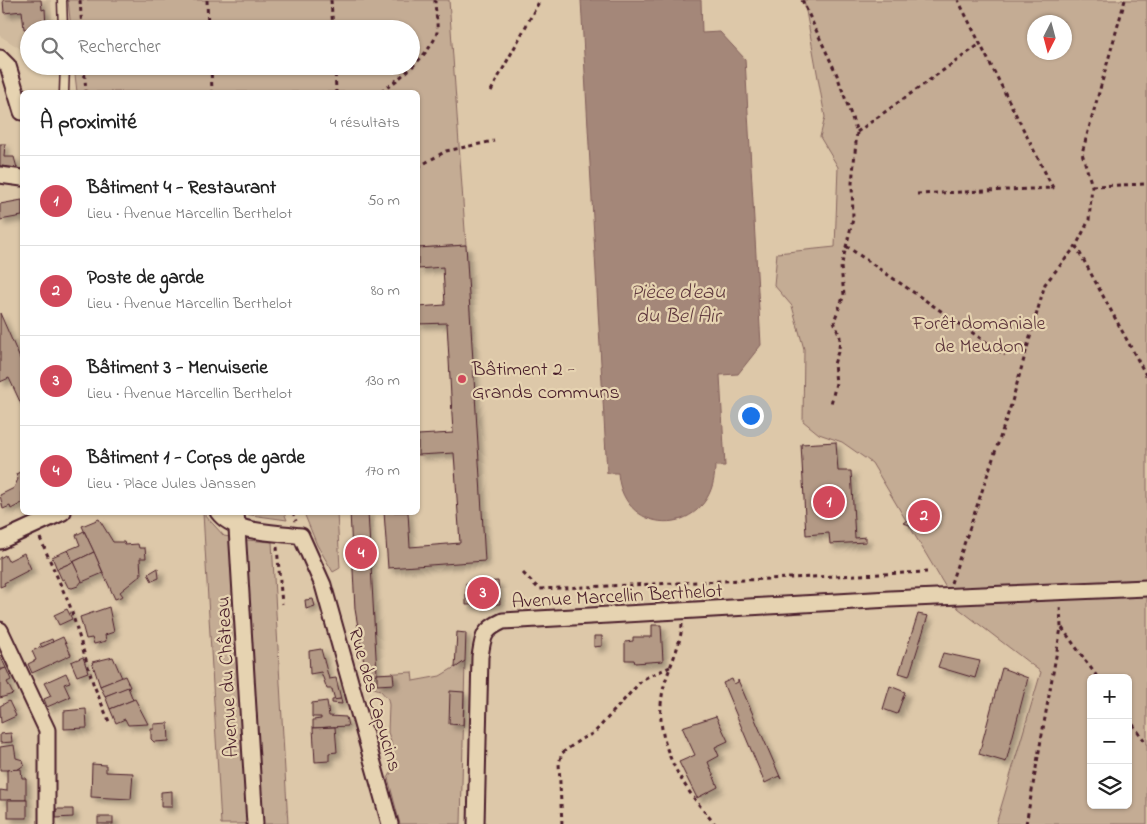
<!DOCTYPE html>
<html lang="fr">
<meta charset="utf-8">
<style>
:root{--surface:#fff;--page:#f2f2f2;--text:#222;--muted:#767676;--line:#e0e0e0;--accent:#d1495b}
body{margin:0;font-family:"Indie Flower",sans-serif;background:var(--page);color:var(--text)}
.controls{position:absolute;right:15px;bottom:15px;display:grid;overflow:hidden;border-radius:8px;box-shadow:0 1px 4px #0004}
.controls button{width:45px;height:45px;display:grid;place-items:center;padding:0;border:0;border-bottom:1px solid var(--line);background:var(--surface);color:var(--text);font:25px sans-serif}
.compass{position:absolute;left:1027px;top:15px;width:45px;height:45px;border-radius:50%;background:var(--surface);box-shadow:0 1px 4px #0004;rotate:186deg}
.you{position:absolute;left:750px;top:415px;width:18px;height:18px;margin:-12px;border:4px solid #fff;border-radius:50%;background:#1a73e8;box-shadow:0 0 0 8px #1a73e833}
.badge{display:grid;place-items:center;width:32px;height:32px;border-radius:50%;background:var(--accent);color:#fff;font-size:16px;font-weight:700}
.pin{position:absolute;translate:-50% -50%;border:2px solid #fff;box-shadow:0 1px 5px #0006}
.list{margin:0;padding:0;list-style:none}
h2{display:flex;justify-content:space-between;align-items:center;height:65px;margin:0;padding:0 20px;font-size:21px}
h2 small{font-size:16px;font-weight:400;color:var(--muted)}
.list li{display:grid;grid-template-columns:32px 1fr auto;gap:15px;align-items:center;box-sizing:border-box;height:90px;padding:0 20px;border-top:1px solid var(--line)}
.list b{display:block;font-size:19px;white-space:nowrap}
.list p{margin:0;font-size:16px;white-space:nowrap;color:var(--muted)}
.list em{font-size:16px;font-style:normal;color:var(--muted)}
.icon{flex:none;width:28px;height:28px;fill:none;stroke:currentColor;stroke-width:2;stroke-linecap:round;stroke-linejoin:round}
.map{position:relative;flex:none;width:1147px;height:824px;overflow:hidden}
.search{position:absolute;background:var(--surface);box-shadow:0 1px 4px #0004;left:20px;top:20px;width:400px;height:55px;display:flex;align-items:center;gap:12px;box-sizing:border-box;padding:0 18px;border-radius:28px;color:var(--muted);font-size:19px}
.panel{position:absolute;background:var(--surface);box-shadow:0 1px 4px #0004;left:20px;top:90px;width:400px;height:425px;border-radius:8px}
.map>svg:first-child{display:block}
</style>
<div class="map">
<svg width="1147" height="824" viewBox="0 0 1147 824">
<defs>
<filter id="shadow"><feDropShadow dx="4.5" dy="4.5" stdDeviation="2.5" flood-color="#0004"/></filter>
</defs>
<rect width="100%" height="100%" fill="#ddc8a9"/>
<filter id="ink" filterUnits="userSpaceOnUse"><feTurbulence type="fractalNoise" baseFrequency=".02" numOctaves="2"/><feDisplacementMap in="SourceGraphic" scale="10" xChannelSelector="R" yChannelSelector="G"/><feConvolveMatrix kernelMatrix="1 2 1 2 8 2 1 2 1" color-interpolation-filters="sRGB"/></filter>
<g filter="url(#ink)">
<path fill="#d0ba9e" d="M0 0H51L53 29H29V54L0 36Z"/>
<g fill="#c4ac94" stroke="#876660" fill-rule="evenodd">
<path d="M68 0H449L466 245 418 248V92H77L74 66H411V29H71Z"/>
<path d="M804 0H1147V824H996L1041 672 958 608 872 463 842 442 819 434 803 421 804 349 792 306 774 285 777 253 835 247 838 167 820 137 825 117ZM1034 22H1064V52H1034ZM1091 678H1128V805H1091Z"/>
<path d="M203 513 224 536 230 537 247 824H221Z"/>
<path d="M244 513H284L287 520 244 514Z"/>
<path d="M304 513H337L340 568 333 572 317 545Z"/>
<path d="M246 540 272 542 288 824H262Z"/>
<path d="M465 661 461 824H400L388 778 394 768 391 742 388 732 389 705 388 699 380 690 368 686 366 675 412 672 413 681 440 676Z"/>
</g>
<path fill="#a48779" stroke="#805d5a" d="M581 0H701L702 33 720 32 745 59 761 345 738 374 720 375 725 466H715C715 537 623 541 618 473H607Z"/>
<g fill="#b39985" stroke="#4a1f2b" filter="url(#shadow)">
<path d="M3 0H41L42 10 45 9 46 28 24 29 22 11 4 13Z"/>
<path d="M0 144H5L4 157H14L17 168 0 166Z"/>
<path d="M22 200V216L0 220V204Z"/>
<path d="M466 245 485 561 388 568 384 512H408L410 547 460 543 454 453 418 455V435L453 433 447 323 418 324V307L445 305 443 267 418 269V248Z"/>
<path d="M0 313 22 363V406L9 378 0 382Z"/>
<path d="M836 442 838 471H851L855 538 866 537V542L830 544 829 533 806 535 801 444Z"/>
<path d="M22 471V503L11 509 10 506 3 509 0 495 14 488 18 479 16 474Z"/>
<path d="M929 504 938 507 932 524 926 520 917 527 903 523Z"/>
<path d="M350 512H368L377 674 366 675 355 609Z"/>
<path d="M99 519 113 542H124L125 545 138 544 139 548H145L146 558H140L141 575 120 592 123 596 115 599 82 526Z"/>
<path d="M84 531 94 552 73 562 68 550 80 545 76 535Z"/>
<path d="M68 550 73 562 57 569 52 557Z"/>
<path d="M94 552 103 573 82 582 73 562Z"/>
<path d="M24 553 31 569 4 583 5 585 0 587V558L5 555 8 561Z"/>
<path d="M73 562 82 581 78 586 72 588 68 587 64 579 62 580 57 569Z"/>
<path d="M158 568 159 578 152 581 148 574Z"/>
<path d="M498 581 500 604 466 605V583Z"/>
<path d="M313 599 315 606 306 609 305 600Z"/>
<path d="M109 607 114 632 105 635 106 641 94 644 92 638 86 639 80 617Z"/>
<path d="M67 609 72 619 59 625 54 615Z"/>
<path d="M918 614 928 616 909 676 899 673Z"/>
<path d="M652 625H661L663 661 635 663 634 660H625V642L633 641V637H652Z"/>
<path d="M457 632 466 633 465 661 455 668Z"/>
<path d="M594 636H602V646L594 647Z"/>
<path d="M63 637 71 655 32 673 28 664 36 660 32 651Z"/>
<path d="M52 639 53 642 42 647 40 644Z"/>
<path d="M321 649 329 679 336 678 341 699 335 700 332 689H327L321 672 310 674 309 651Z"/>
<path d="M943 653 980 661 975 678 938 667Z"/>
<path d="M0 655 6 668 0 670Z"/>
<path d="M83 657 88 672 77 676 71 662Z"/>
<path d="M113 657 122 678 100 686 92 662Z"/>
<path d="M6 668 11 680 7 682 13 694 0 698V670Z"/>
<path d="M1002 668 1028 678 1006 762 979 754Z"/>
<path d="M66 673 70 682 64 684 70 697 47 707 44 699 51 696 44 683Z"/>
<path d="M393 673 394 684 377 685V674Z"/>
<path d="M125 676 130 687 105 696 100 686Z"/>
<path d="M732 679 734 684 738 682V680L781 779 779 776 765 783 723 683Z"/>
<path d="M890 686 905 692 897 714 883 709Z"/>
<path d="M128 687 133 700 110 709 105 696Z"/>
<path d="M450 691 464 692 463 725 449 724Z"/>
<path d="M135 699 148 724 128 725 125 719 116 723 110 709Z"/>
<path d="M341 699 342 704 332 703V700Z"/>
<path d="M9 701 16 716 1 723 0 706Z"/>
<path d="M327 701 329 716 346 717 348 726 313 728V720L321 719V717H312V703Z"/>
<path d="M86 709 87 728 64 729V711Z"/>
<path d="M716 716 728 741 715 747 719 756 708 762 718 787 697 798 679 762 695 755 682 727Z"/>
<path d="M168 723 169 741 154 742 151 739V729H154V724Z"/>
<path d="M335 727 337 752 329 753V761L315 762 313 728Z"/>
<path d="M11 733 12 742 0 743V734Z"/>
<path d="M14 745 16 758 23 760 24 765 17 770H0V747Z"/>
<path d="M92 764 106 765V772L133 773 131 799 91 797Z"/>
<path d="M21 769 22 778H26V800H0V790L7 791V770Z"/>
<path d="M172 791V807H161V792Z"/>
<rect x="8" y="800" width="19" height="18"/>
<path d="M56 809H73V817L56 818Z"/>
<rect x="98" y="817" width="15" height="7"/>
</g>
<g fill="none" stroke-linecap="round" stroke-linejoin="round">
<defs>
<g id="service">
<path d="M62 0 63 29"/>
<path d="M64 92 65 66"/>
</g>
<g id="minor">
<path d="M0 58 8 66 22 112"/>
<path d="M0 175 22 178"/>
<path d="M218 512C234 534 276 532 301 536L323 585 390 824"/>
<path d="M236 512 255 824"/>
<path d="M0 541 63 512"/>
<path d="M0 630 47 730V824"/>
<path d="M476 824 480 657C483 636 483 630 503 621L890 599 1147 588"/>
</g>
</defs>
<use href="#service" stroke="#4a1f2b" stroke-width="11"/>
<use href="#minor" stroke="#4a1f2b" stroke-width="19"/>
<g stroke="#4a1f2b" stroke-width="3" stroke-dasharray="4 4" stroke-linecap="butt">
<path d="M80 0 82 29"/>
<path d="M207 0 208 29"/>
<path d="M331 0 333 29"/>
<path d="M802 0 837 75 857 132 852 183 853 219 841 267 844 295 834 321 840 337 839 349 834 364 836 383 831 404"/>
<path d="M1125 0 1082 153 1092 186 1089 220 1076 246 1147 377"/>
<path d="M84 66 86 92"/>
<path d="M211 66 212 92"/>
<path d="M335 66 336 92"/>
<path d="M491 91 540 0"/>
<path d="M381 92C398 80 432 53 437 32 438 22 435 10 435 0"/>
<path d="M857 132 980 44"/>
<path d="M418 167 446 151 494 141"/>
<path d="M1092 186 1147 184"/>
<path d="M917 194 1053 188 958 0"/>
<path d="M846 246 1005 355"/>
<path d="M293 512 296 521"/>
<path d="M40 538 70 606 93 683 110 724"/>
<path d="M277 547 282 604"/>
<path d="M523 573 539 589 927 572"/>
<path d="M951 583 1011 405 1045 284 1076 246"/>
<path d="M682 624C681 643 672 661 666 679 648 736 679 783 715 824"/>
<path d="M1062 628 1098 678"/>
<path d="M1128 718 1147 744"/>
<path d="M562 824 559 763 562 753 581 739 594 733 643 679 670 667"/>
<path d="M1026 824 1061 628 1060 605"/>
</g>
<use href="#service" stroke="#e6d3b1" stroke-width="8"/>
<use href="#minor" stroke="#e6d3b1" stroke-width="15"/>
</g>
</g>
<circle fill="#d1495b" stroke="#e6d3b1" stroke-width="2" cx="462" cy="379" r="5"/>
<g text-anchor="middle" stroke-width="4.5" stroke-linejoin="round" paint-order="stroke">
<g font-size="20" fill="#5c343b" stroke="#e6d3b1">
<text x="979" y="329">Forêt domaniale<tspan x="979" dy="23">de Meudon</tspan></text>
</g>
<g font-size="20" fill="#4a1f2b" stroke="#e6d3b1" text-anchor="start">
<text x="472" y="375">Bâtiment 2 -<tspan x="472" dy="23">Grands communs</tspan></text>
</g>
<g font-size="20" fill="#4a1f2b" stroke="#e6d3b1">
<text transform="translate(617 595) rotate(-3)" y="7">Avenue Marcellin Berthelot</text>
<text transform="translate(226 677) rotate(-93)" y="7">Avenue du Château</text>
<text transform="translate(376 699) rotate(74)" y="7">Rue des Capucins</text>
</g>
<g font-size="21" font-style="italic" fill="#60393e" stroke="#e6d3b1">
<text x="678" y="298">Pièce d'eau<tspan x="678" dy="24">du Bel Air</tspan></text>
</g>
</g>
</svg>
<div class="controls">
<button>+</button>
<button>−</button>
<button><svg class="icon" aria-label="layers" viewBox="0 0 24 24"><path d="M12 4l9 5-9 5-9-5zM3 14l9 5 9-5"/></svg></button>
</div>
<svg class="compass" viewBox="-18 -18 36 36"><path d="M0-13l5 13h-10z" fill="#e53935"/><path d="M0 13l5-13h-10z" fill="#767676"/></svg>
<div class="you"></div>
<div class="pin badge" style="left:829px;top:502px">1</div>
<div class="pin badge" style="left:924px;top:516px">2</div>
<div class="pin badge" style="left:483px;top:593px">3</div>
<div class="pin badge" style="left:361px;top:553px">4</div>
<div class="search"><svg class="icon" aria-label="search" viewBox="0 0 24 24"><circle cx="10" cy="10" r="6"/><path d="M15 15l6 6"/></svg>Rechercher</div>
<section class="panel">
<h2>À proximité<small>4 résultats</small></h2>
<ul class="list">
<li><span class="badge">1</span><div><b>Bâtiment 4 - Restaurant</b><p>Lieu · Avenue Marcellin Berthelot</p></div><em>50 m</em></li>
<li><span class="badge">2</span><div><b>Poste de garde</b><p>Lieu · Avenue Marcellin Berthelot</p></div><em>80 m</em></li>
<li><span class="badge">3</span><div><b>Bâtiment 3 - Menuiserie</b><p>Lieu · Avenue Marcellin Berthelot</p></div><em>130 m</em></li>
<li><span class="badge">4</span><div><b>Bâtiment 1 - Corps de garde</b><p>Lieu · Place Jules Janssen</p></div><em>170 m</em></li>
</ul>
</section>
</div>
